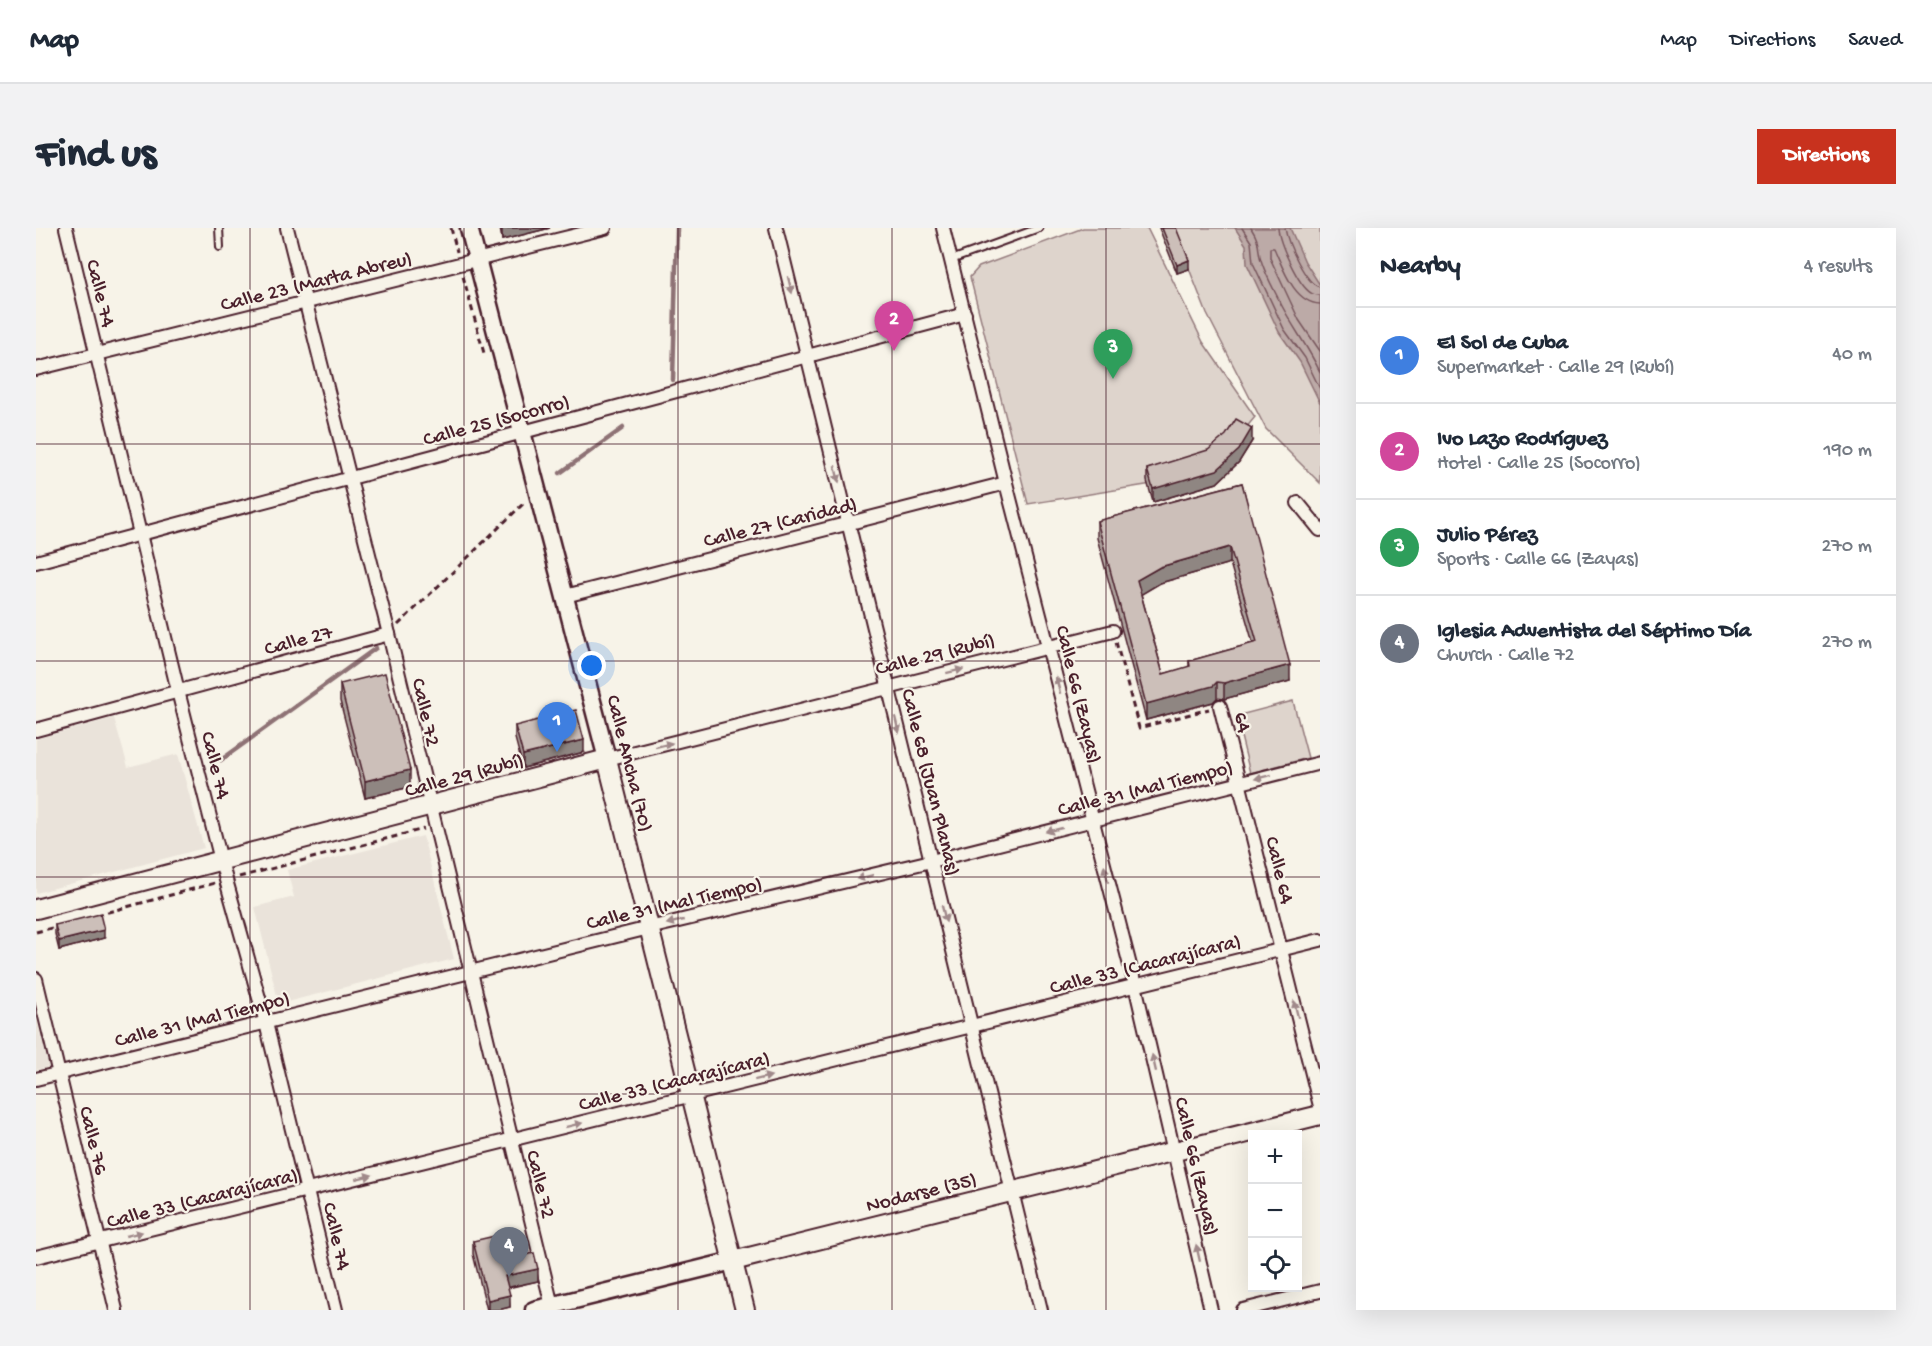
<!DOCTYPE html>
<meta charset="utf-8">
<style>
:root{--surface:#fff;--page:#f2f2f3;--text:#1f2937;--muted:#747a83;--line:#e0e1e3;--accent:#c8321e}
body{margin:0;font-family:"Gochi Hand",sans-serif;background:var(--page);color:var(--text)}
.controls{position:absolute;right:18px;bottom:18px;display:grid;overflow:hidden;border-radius:0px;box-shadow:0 6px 24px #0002}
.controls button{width:54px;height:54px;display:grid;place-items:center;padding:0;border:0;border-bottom:2px solid var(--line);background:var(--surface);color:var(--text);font:30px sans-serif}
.you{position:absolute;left:556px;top:438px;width:21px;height:21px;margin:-15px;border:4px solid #fff;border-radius:50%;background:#1a73e8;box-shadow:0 0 0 9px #1a73e833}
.badge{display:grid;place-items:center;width:39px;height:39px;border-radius:50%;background:var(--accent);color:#fff;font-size:20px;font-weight:700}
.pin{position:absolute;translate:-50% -50px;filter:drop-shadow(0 2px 3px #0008)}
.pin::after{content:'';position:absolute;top:32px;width:21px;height:18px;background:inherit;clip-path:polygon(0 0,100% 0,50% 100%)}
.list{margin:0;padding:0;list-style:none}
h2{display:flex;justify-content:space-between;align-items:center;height:78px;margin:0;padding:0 24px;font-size:26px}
h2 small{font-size:20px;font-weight:400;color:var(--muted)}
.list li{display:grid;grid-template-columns:39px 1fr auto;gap:18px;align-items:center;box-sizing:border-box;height:96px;padding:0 24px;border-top:2px solid var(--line)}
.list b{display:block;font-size:22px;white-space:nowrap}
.list p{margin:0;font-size:20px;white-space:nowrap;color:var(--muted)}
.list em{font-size:20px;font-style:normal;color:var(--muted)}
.icon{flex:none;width:33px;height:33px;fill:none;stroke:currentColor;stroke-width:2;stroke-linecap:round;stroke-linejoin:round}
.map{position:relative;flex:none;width:1284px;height:1082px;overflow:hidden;border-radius:0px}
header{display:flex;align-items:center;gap:36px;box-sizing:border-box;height:84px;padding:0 30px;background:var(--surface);border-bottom:2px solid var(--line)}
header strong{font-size:28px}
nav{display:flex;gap:33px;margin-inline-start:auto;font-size:21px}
.intro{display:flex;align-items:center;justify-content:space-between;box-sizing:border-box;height:144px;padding:0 36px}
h1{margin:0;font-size:42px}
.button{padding:15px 27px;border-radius:0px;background:var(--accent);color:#fff;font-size:21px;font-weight:700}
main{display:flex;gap:36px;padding:0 36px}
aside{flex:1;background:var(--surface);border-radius:0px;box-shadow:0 6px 24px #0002}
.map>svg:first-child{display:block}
</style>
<header>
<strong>Map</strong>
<nav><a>Map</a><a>Directions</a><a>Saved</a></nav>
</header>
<div class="intro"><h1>Find us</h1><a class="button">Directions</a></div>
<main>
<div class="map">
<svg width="1284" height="1082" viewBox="0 0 1284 1082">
<rect width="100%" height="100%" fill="#f7f3e8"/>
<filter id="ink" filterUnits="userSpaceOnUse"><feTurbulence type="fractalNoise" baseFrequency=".0167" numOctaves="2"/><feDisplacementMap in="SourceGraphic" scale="12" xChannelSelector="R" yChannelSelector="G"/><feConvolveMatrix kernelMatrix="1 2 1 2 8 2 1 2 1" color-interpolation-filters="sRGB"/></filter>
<g filter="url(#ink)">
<g fill="#eae3da">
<path d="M78 490 92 539 142 526 168 620 0 665V511Z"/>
<path d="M387 608 418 731 243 776 219 679 258 669 251 642Z"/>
<path d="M0 790 13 839 0 842Z"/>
</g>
<g fill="#ded4cc" stroke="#947a7c" stroke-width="1.5">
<path d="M1047 0H1111L1167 114 1219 189 1180 236 1116 256 992 276 934 49 943 39Z"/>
<path d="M1137 0H1284V255L1230 201 1171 86Z"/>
<path d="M1257 473 1272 530 1214 545 1200 488Z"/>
</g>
<path fill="#bcaaa7" stroke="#8e7275" stroke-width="1.5" d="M1199 0H1254L1269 34 1284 57V175L1264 134 1243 104 1211 36 1210 17Z"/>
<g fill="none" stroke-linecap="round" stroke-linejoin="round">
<g stroke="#78575d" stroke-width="1.5">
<path d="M1206 0 1215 14 1217 35 1248 101 1269 130 1284 161"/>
<path d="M1215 0C1226 17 1220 20 1226 35 1230 47 1236 58 1242 70 1254 96 1272 118 1284 144"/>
<path d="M1242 0C1243 15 1262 57 1275 65 1278 67 1280 67 1284 67"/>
<path d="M1249 0C1251 14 1270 57 1284 59"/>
<path d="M1284 76C1258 75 1247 40 1238 20H1234V30L1263 92 1284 123"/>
</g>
<g stroke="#8e7275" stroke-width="4.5">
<path d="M637 152 641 0"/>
<path d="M524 245 587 200"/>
<path d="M185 532 340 420"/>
</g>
<defs>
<g id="service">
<path d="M183 0 184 19"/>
<path d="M915 32 1003 0"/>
</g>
<g id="minor">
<path d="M30 0 142 463 190 652 230 795 300 1082"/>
<path d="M251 0 353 406 517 1082"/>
<path d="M740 0 1005 1082"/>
<path d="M907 0 970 255 1099 757 1175 1082"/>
<path d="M0 141 569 0"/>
<path d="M1262 275 1284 302"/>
<path d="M0 334 929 86"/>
<path d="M529 368 970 255"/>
<path d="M1184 478 1284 878"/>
<path d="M0 502 353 406"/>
<path d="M571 531 1077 403"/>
<path d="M0 751 80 1082"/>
<path d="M0 851 613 700 895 633 1284 535"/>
<path d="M0 1029 1284 712"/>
<path d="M1207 1082 1284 1063"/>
</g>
<g id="tertiary">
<path d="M433 0 571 531"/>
<path d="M498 1082 697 1033"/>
</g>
<g id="secondary">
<path d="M0 681 571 531 709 1082"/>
<path d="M697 1033 1284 887"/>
</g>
</defs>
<use href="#service" stroke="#4a1f2b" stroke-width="10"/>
<use href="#minor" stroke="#4a1f2b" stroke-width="16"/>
<use href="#tertiary" stroke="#4a1f2b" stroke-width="21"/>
<use href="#secondary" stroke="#4a1f2b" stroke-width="22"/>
<g stroke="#4a1f2b" stroke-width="3" stroke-dasharray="6 4.5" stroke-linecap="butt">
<path d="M415 0 421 24"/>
<path d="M427 48 449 129"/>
<path d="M362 397 487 276"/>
<path d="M1080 414 1103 500 1173 481"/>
<path d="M203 649 388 601"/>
<path d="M61 687 179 655"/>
<path d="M0 704 23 698"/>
</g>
<use href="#service" stroke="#f7f3e8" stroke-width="6"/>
<use href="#minor" stroke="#f7f3e8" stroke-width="12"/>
<use href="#tertiary" stroke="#f7f3e8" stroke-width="16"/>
<use href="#secondary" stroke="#f7f3e8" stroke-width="18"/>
</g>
<g fill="#afa49f" stroke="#4a1f2b" stroke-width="1.5" fill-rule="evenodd">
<path d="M464 0H514L466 12Z"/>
<path d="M1123 0H1140L1153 41 1141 45Z"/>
<path d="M1216 213 1203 234 1181 255 1117 274 1111 253V241Z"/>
<path d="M1206 255 1254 453 1188 471 1181 470 1177 474 1110 492 1061 310V293ZM1194 335 1217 415 1153 433V439L1127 446 1105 366 1124 355Z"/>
<path d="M304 456 374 559 329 570 304 473Z"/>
<path d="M479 498 548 524 487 540 479 510Z"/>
<path d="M19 697 68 710 23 722 19 706Z"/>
<path d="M437 1013 465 1033 502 1053 472 1060 474 1079 462 1082H451L437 1026Z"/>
</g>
<g fill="#8f8682" stroke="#4a1f2b" stroke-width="1.5">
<path d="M466 0H514L466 12Z"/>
<path d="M1153 32V41L1141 45V37Z"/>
<path d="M1216 200V213L1203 234 1181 255 1117 274V261Z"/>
<path d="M1194 319V335L1124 355 1101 369V352L1124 339Z"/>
<path d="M1254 437V453L1188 471V455Z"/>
<path d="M1181 454V470L1177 474 1110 492V476Z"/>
<path d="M548 512V524L487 540V527Z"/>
<path d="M374 542V559L329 570V553Z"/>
<path d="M68 702V710L23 722V713Z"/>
<path d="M502 1041V1053L469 1060V1048Z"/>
<path d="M474 1067V1079L462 1082H452V1072Z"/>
</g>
<g fill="#ccbfb9" stroke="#4a1f2b" stroke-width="1.5" fill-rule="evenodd">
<path d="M1126 0H1140L1153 32 1141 37Z"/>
<path d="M1200 191 1216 200 1203 222 1181 242 1117 261 1111 241 1172 222 1190 207Z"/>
<path d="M1206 255 1254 437 1188 455 1181 454 1177 458 1110 476 1061 293ZM1194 319 1221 414 1153 433 1154 438 1127 446 1101 352 1124 339Z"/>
<path d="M349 445 374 542 329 553 304 456Z"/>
<path d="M540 482 548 512 487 527 479 498Z"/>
<path d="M64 686 68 702 23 713 19 697Z"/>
<path d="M459 1008 465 1033 498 1025 502 1041 469 1048 474 1067 452 1072 437 1013Z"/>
</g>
<defs><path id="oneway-solid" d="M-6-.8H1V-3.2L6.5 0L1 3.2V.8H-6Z" transform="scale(1.5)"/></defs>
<g fill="#a0898a">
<use href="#oneway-solid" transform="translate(754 57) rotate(76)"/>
<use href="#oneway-solid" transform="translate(801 246) rotate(76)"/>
<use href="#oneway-solid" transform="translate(919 443) rotate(-14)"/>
<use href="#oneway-solid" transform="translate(1022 457) rotate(-104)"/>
<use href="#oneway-solid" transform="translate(861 497) rotate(76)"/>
<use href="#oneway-solid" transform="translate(628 517) rotate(-14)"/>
<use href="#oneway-solid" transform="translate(1227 549) rotate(166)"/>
<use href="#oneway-solid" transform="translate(1018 602) rotate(166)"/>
<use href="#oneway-solid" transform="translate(1070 646) rotate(-104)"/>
<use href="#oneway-solid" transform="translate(829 649) rotate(167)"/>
<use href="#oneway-solid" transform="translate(908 686) rotate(76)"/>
<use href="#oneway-solid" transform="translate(639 694) rotate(167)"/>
<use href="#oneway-solid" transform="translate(1260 781) rotate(-104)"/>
<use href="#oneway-solid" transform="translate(1118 835) rotate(-103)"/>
<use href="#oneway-solid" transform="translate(727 850) rotate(-14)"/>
<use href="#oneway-solid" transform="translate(538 897) rotate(-14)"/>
<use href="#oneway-solid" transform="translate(328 949) rotate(-14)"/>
<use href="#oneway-solid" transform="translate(98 1006) rotate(-14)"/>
<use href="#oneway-solid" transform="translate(1162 1025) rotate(-103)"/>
</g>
</g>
<path fill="none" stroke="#4a1f2b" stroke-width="1.5" stroke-opacity="0.55" d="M214 0V1082M428 0V1082M642 0V1082M856 0V1082M1070 0V1082M0 216H1284M0 433H1284M0 649H1284M0 866H1284"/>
<g text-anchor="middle" stroke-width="4.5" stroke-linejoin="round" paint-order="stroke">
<g font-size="21" fill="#4a1f2b" stroke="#f7f3e8">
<text transform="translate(280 52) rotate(-14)" y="7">Calle 23 (Marta Abreu)</text>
<text transform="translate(66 65) rotate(76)" y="7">Calle 74</text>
<text transform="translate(460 191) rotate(-15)" y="7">Calle 25 (Socorro)</text>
<text transform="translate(744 293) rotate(-14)" y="7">Calle 27 (Caridad)</text>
<text transform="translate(262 411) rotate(-15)" y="7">Calle 27</text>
<text transform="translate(899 425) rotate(-14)" y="7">Calle 29 (Rubí)</text>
<text transform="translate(1044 466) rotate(76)" y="7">Calle 66 (Zayas)</text>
<text transform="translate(391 484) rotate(77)" y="7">Calle 72</text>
<text transform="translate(1208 494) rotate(76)" y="7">64</text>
<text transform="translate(595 535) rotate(76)" y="7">Calle Ancha (70)</text>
<text transform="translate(181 537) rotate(76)" y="7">Calle 74</text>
<text transform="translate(428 546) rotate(-15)" y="7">Calle 29 (Rubí)</text>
<text transform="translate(896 554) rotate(76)" y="7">Calle 68 (Juan Planas)</text>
<text transform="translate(1109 559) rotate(-14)" y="7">Calle 31 (Mal Tiempo)</text>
<text transform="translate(1245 642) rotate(76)" y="7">Calle 64</text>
<text transform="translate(638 674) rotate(-13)" y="7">Calle 31 (Mal Tiempo)</text>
<text transform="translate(1109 735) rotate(-14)" y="7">Calle 33 (Cacarajícara)</text>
<text transform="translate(166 790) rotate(-14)" y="7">Calle 31 (Mal Tiempo)</text>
<text transform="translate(638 852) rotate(-14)" y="7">Calle 33 (Cacarajícara)</text>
<text transform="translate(59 912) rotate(76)" y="7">Calle 76</text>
<text transform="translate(1162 938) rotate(77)" y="7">Calle 66 (Zayas)</text>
<text transform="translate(506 956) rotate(76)" y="7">Calle 72</text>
<text transform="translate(885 963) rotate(-14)" y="7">Nodarse (35)</text>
<text transform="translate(166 969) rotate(-14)" y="7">Calle 33 (Cacarajícara)</text>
<text transform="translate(302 1008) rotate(77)" y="7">Calle 74</text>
</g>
</g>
</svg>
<div class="controls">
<button>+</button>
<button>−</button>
<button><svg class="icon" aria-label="locate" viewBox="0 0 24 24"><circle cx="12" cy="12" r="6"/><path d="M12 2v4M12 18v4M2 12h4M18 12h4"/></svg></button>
</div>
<div class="you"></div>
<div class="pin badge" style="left:521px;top:524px;background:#3f7fe0">1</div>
<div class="pin badge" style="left:858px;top:123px;background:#d1479c">2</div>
<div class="pin badge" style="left:1077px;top:151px;background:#2e9e5b">3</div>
<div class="pin badge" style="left:473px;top:1049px;background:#6b7280">4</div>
</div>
<aside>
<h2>Nearby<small>4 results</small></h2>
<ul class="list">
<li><span class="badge" style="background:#3f7fe0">1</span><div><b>El Sol de Cuba</b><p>Supermarket · Calle 29 (Rubí)</p></div><em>40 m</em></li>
<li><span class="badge" style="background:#d1479c">2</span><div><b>Ivo Lazo Rodríguez</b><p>Hotel · Calle 25 (Socorro)</p></div><em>190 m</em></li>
<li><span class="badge" style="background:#2e9e5b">3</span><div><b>Julio Pérez</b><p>Sports · Calle 66 (Zayas)</p></div><em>270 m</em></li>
<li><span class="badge" style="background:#6b7280">4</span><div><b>Iglesia Adventista del Séptimo Día</b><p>Church · Calle 72</p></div><em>270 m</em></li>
</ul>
</aside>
</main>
